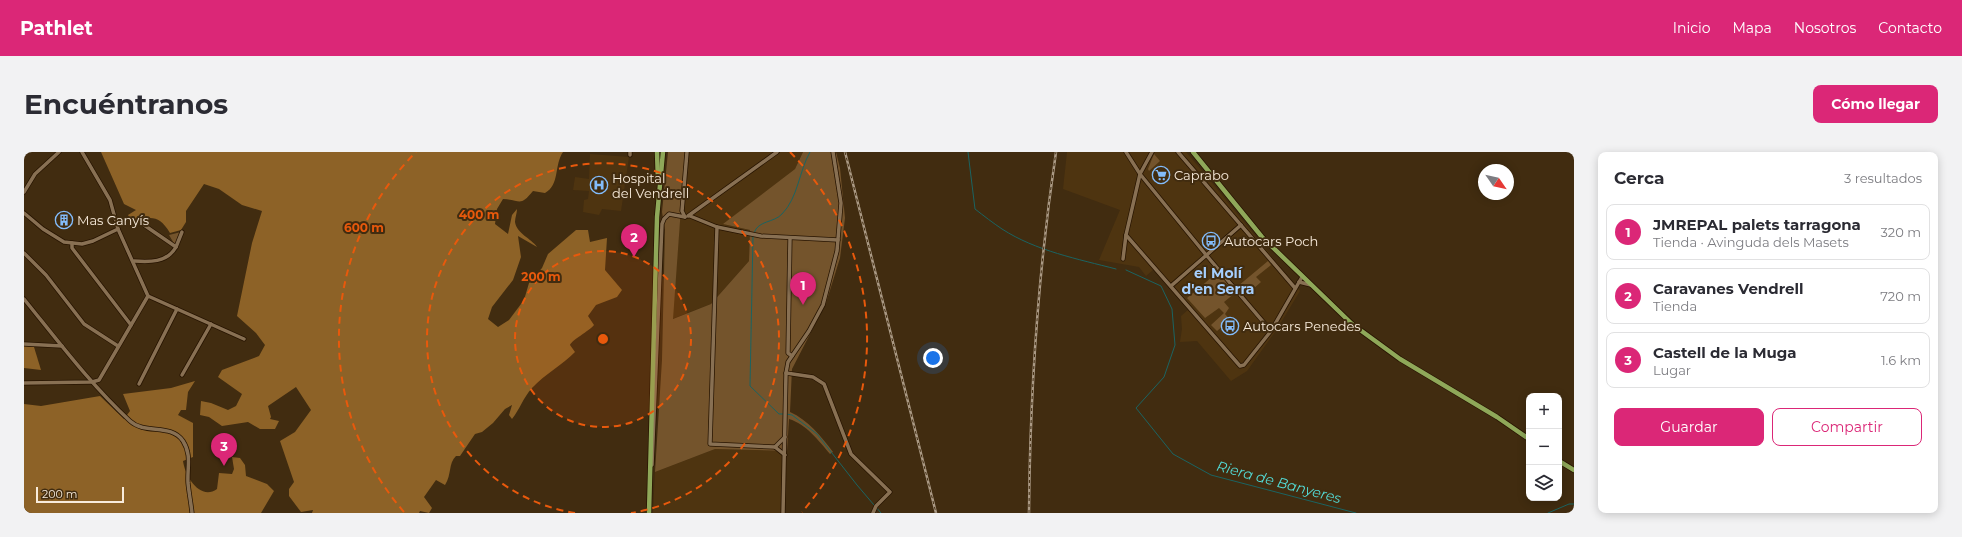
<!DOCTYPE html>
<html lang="es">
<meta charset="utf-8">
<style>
:root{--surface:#fff;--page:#f2f2f3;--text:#2b2b33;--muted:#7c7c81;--line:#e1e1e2;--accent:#db2777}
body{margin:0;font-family:Montserrat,sans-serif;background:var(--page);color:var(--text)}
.controls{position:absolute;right:12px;bottom:12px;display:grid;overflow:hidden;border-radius:8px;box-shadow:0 2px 10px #0003}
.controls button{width:36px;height:36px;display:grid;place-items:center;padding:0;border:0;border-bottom:1px solid var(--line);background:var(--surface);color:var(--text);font:20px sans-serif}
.compass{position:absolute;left:1454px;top:12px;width:36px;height:36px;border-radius:50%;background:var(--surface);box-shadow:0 2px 10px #0003;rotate:124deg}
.scale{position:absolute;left:12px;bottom:10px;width:88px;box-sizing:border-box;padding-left:4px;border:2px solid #f8ebdb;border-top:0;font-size:11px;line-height:14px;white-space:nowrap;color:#f8ebdb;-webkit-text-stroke:3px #412c10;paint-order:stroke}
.you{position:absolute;left:909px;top:206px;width:14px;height:14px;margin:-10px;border:3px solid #fff;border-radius:50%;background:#1a73e8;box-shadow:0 0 0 6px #1a73e833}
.badge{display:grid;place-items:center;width:26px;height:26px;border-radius:50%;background:var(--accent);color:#fff;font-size:13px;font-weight:700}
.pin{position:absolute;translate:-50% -33px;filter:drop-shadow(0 1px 2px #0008)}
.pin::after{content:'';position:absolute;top:21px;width:14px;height:12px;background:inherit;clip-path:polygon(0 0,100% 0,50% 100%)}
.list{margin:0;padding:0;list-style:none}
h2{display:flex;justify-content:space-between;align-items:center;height:52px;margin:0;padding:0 16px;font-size:17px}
h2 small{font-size:13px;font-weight:400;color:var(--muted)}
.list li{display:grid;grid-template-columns:26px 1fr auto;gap:12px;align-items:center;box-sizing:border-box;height:56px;margin:0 8px 8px;padding:0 8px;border:1px solid var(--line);border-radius:8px}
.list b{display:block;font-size:15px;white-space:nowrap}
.list p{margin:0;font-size:13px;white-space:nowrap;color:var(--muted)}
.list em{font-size:13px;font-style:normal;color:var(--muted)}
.actions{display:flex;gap:8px;padding:12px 16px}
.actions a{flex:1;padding:9px 0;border:1px solid var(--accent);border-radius:8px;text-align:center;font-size:14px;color:var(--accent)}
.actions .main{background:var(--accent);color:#fff}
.icon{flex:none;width:22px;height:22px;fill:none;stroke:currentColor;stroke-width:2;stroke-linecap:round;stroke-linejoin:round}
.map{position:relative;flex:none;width:1550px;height:361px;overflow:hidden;border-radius:8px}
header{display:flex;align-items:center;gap:24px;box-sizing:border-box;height:56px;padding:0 20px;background:var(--accent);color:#fff}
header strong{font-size:19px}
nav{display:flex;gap:22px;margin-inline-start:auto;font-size:14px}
.intro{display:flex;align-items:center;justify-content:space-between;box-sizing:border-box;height:96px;padding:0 24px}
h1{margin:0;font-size:28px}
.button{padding:10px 18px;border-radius:8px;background:var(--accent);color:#fff;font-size:14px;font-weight:700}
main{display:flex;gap:24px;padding:0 24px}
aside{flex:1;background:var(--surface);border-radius:8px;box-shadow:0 2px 10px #0003}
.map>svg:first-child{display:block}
</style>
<header>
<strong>Pathlet</strong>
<nav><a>Inicio</a><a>Mapa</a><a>Nosotros</a><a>Contacto</a></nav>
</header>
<div class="intro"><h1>Encuéntranos</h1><a class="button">Cómo llegar</a></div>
<main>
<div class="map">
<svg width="1550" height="361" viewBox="0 0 1550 361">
<rect width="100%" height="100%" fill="#412c10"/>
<g fill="#4e3410">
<path d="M661 0H779L771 17 700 72 726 78 725 109 687 152 648 167Z"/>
<path d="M1043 0H1162L1180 21 1276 139 1253 177 1223 219 1207 229 1173 189 1156 190 1158 177 1157 164 1165 157 1130 117 1122 124 1115 115 1075 108 1096 58 1039 37Z"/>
<path d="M566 2 605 5 597 59 578 57 575 63 559 60 560 48 564 47 565 39 549 38 551 25 565 27Z"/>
<path d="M691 297 763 299 761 361H629L631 320Z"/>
</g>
<g fill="#74542c">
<path d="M644 0H661L649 167 687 152 725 109 726 78 699 72 771 17 779 0H812L816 16 821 66 816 106 802 151 768 217 766 260C784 268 797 284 809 300L806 302C795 289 782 272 765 267L763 299 691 297 631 320 638 208 641 78 638 60Z"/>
<path d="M1130 2 1136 9 1125 19 1124 17Z"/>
<path d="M157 80 152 95 145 83Z"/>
<path d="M1244 109 1247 113 1232 125 1237 130 1222 143 1214 134Z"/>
<path d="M1194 120 1211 141 1200 150 1205 156 1201 162 1206 168 1193 179 1187 173 1200 161 1195 156 1181 166 1163 146Z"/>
</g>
<g fill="#8d6227">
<path d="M77 0H539C530 13 536 33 521 41L509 39C496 55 497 48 479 47L473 57 471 72 484 82 488 63 493 57C493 61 491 66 491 70 493 82 507 86 513 95L494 84 497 105 489 128 468 155 464 167 474 175 485 168 500 148 505 131 518 116 524 102 552 78H564L566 90 583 86 581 118 598 138 593 145 572 153 564 164 570 173C565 179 548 188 546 193L551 200C538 213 521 222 508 236 499 246 496 257 488 267L485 263 488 253 481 257 469 271 458 280 451 282 436 304H432C424 312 428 322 421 333L412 328 400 345 408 356 405 361 396 359 395 361H288L289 358 277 360 265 344V337L270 330 256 289 271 280 287 258 272 235 244 254 247 265 246 267 255 269 251 277H236L224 270 198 274 185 265 176 263 177 249 187 251 204 258 212 254 218 242 194 225 198 218 235 204 241 193 232 181 213 164 228 91 238 59 218 53 195 37 180 32 162 59V70L157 78 146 81C135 63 127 64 108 70L104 63 112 58 100 52Z"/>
<path d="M0 194 10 195 17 218 0 216Z"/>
<path d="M171 229 164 240 162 258H157L154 263 169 271V305L159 309C161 324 176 349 193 337L195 321 208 322 210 317 208 305 216 306 221 313 222 324 243 332 250 339 237 361H0V252L17 254 76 244 100 267 106 259 99 242 147 236Z"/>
</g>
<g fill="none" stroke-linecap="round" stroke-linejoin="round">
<g stroke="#1b6462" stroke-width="1">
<path d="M944 0 951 57C960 64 969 71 978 77 1012 99 1054 107 1092 117"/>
<path d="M730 81C734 68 750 71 758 62 774 46 775 19 786 0"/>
<path d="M729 84 726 234 755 262H759"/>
<path d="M1102 118 1137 134 1148 157 1151 193 1140 225 1112 256 1149 302 1187 323 1332 361"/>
<path d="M762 262 768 263 793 282 833 333 850 353"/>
<path d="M852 355 857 361"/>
<path d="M1524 361 1545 352H1550"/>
</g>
<defs>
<g id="minor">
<path d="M58 0 86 48 94 77 124 144 220 187"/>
<path d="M1102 0 1116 22 1183 104 1247 179"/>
<path d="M1154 0 1271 136"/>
<path d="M606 3V0"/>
<path d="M0 40 11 22 35 0"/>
<path d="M0 61 19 77 40 90 58 92 69 89 94 77"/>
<path d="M664 64 753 0"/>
<path d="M666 64 693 75 737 84 814 88"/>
<path d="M661 65 658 59 663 0"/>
<path d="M693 75 686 292 751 295 761 303"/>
<path d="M1102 83 1216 214 1220 213 1247 179 1278 125"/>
<path d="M766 86 764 201 768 204"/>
<path d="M48 91V96L107 173"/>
<path d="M152 95 158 80"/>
<path d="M0 101 22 123 60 172 94 194"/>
<path d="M1099 107 1102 83 1116 22 1128 0"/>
<path d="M110 109C125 110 143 111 152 95L120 73"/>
<path d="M1275 130 1287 133"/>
<path d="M1147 134 1217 73"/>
<path d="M0 147C34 189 67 233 106 269 121 283 147 271 159 289 168 303 163 316 164 331 165 341 167 351 168 361"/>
<path d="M0 192 38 194"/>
<path d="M762 221 789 225 800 232 827 302 866 340 852 354 849 361"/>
<path d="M158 223 187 172"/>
<path d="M0 231 68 230 75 228 124 144"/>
<path d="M115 232 153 157"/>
<path d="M751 295 761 285"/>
<path d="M628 313 638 72 640 67 645 62 661 65"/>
<path d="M759 361 762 221 764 210 785 179 799 153 813 99 817 51 809 0"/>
</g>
<g id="major">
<path d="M633 0 634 30"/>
<path d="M1169 0 1238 85 1328 172 1376 207 1473 265 1505 287"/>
<path d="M1535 309 1550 318"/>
<path d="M625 361 633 65 639 0"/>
</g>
</defs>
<use href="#minor" stroke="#271400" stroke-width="5"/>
<use href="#major" stroke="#271400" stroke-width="6"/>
<use href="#minor" stroke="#887053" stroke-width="3.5"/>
<use href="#major" stroke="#8fa859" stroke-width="4.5"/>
<defs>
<g id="rail">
<path d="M821 0 912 361"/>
<path d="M1005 361C1006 240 1014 120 1032 0"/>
</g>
</defs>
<use href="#rail" stroke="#ab9a85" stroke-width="2.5"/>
<use href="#rail" stroke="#412c10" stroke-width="1" stroke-dasharray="3" stroke-linecap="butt"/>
</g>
<circle cx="579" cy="187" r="88" fill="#e8590c" fill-opacity=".12"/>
<g fill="none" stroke="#e8590c" stroke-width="2" stroke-dasharray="7 5">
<circle cx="579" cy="187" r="88"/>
<path d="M551 361A176 176 0 1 1 607 361"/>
<path d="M380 360A264 264 0 0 1 392 0M766 0A264 264 0 0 1 778 360"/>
</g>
<defs>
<symbol id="supermarket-ring" viewBox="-11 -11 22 22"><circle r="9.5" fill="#412c10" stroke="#83bcfb" stroke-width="1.5"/><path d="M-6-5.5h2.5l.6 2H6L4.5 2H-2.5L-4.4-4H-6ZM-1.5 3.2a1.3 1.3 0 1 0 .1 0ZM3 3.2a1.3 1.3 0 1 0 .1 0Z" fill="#83bcfb"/></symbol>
<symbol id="hospital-ring" viewBox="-11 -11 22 22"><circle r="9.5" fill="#412c10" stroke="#83bcfb" stroke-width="1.5"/><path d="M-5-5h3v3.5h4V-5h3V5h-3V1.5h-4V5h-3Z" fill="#83bcfb"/></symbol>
<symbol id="building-ring" viewBox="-11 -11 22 22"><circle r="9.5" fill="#412c10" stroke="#83bcfb" stroke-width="1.5"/><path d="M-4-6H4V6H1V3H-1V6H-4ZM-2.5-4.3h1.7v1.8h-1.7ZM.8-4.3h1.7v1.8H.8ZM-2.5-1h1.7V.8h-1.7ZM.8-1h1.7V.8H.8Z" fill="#83bcfb"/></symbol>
<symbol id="bus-ring" viewBox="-11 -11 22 22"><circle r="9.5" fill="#412c10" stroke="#83bcfb" stroke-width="1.5"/><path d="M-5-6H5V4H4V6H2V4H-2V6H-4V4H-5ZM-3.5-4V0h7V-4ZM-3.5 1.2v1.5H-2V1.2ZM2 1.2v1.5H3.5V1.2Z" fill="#83bcfb"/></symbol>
</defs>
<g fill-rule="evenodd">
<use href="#supermarket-ring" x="1127" y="13" width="20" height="20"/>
<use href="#hospital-ring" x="565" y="23" width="20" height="20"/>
<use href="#building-ring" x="30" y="58" width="20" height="20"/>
<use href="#bus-ring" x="1177" y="79" width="20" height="20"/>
<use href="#bus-ring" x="1196" y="164" width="20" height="20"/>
</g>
<g text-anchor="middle" stroke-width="4" stroke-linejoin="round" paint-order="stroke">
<g font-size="13" fill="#f8ebdb" stroke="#412c10" text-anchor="start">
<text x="1150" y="28">Caprabo</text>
<text x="588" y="31">Hospital<tspan x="588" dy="15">del Vendrell</tspan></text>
<text x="53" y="73">Mas Canyís</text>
<text x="1200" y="94">Autocars Poch</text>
<text x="1219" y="179">Autocars Penedes</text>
</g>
<g font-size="14" font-weight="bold" fill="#a5cffe" stroke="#412c10">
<text x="1194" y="126">el Molí<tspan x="1194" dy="16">d'en Serra</tspan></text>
</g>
<g font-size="14" font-style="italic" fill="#53dcd7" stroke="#412c10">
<text transform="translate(1255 330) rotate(15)" y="5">Riera de Banyeres</text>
</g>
</g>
<circle cx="579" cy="187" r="6" fill="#e8590c" stroke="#412c10" stroke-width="2"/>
<g font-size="12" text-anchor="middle" font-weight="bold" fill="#e8590c" stroke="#412c10" stroke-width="4" stroke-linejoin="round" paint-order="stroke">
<text x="455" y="67">400 m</text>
<text x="340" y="80">600 m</text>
<text x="517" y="129">200 m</text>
</g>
</svg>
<div class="controls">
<button>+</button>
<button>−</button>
<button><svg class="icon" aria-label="layers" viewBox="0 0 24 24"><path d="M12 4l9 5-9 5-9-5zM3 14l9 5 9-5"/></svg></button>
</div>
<svg class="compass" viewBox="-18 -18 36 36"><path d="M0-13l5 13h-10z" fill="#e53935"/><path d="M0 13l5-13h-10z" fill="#7c7c81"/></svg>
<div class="scale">200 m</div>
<div class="you"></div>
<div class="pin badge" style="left:779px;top:153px">1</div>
<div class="pin badge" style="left:610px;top:105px">2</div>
<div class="pin badge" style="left:200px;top:314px">3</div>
</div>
<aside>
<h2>Cerca<small>3 resultados</small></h2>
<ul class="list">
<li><span class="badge">1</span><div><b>JMREPAL palets tarragona</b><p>Tienda · Avinguda dels Masets</p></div><em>320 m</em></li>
<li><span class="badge">2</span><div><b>Caravanes Vendrell</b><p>Tienda</p></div><em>720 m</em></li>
<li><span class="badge">3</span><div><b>Castell de la Muga</b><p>Lugar</p></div><em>1.6 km</em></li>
</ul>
<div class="actions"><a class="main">Guardar</a><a>Compartir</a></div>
</aside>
</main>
